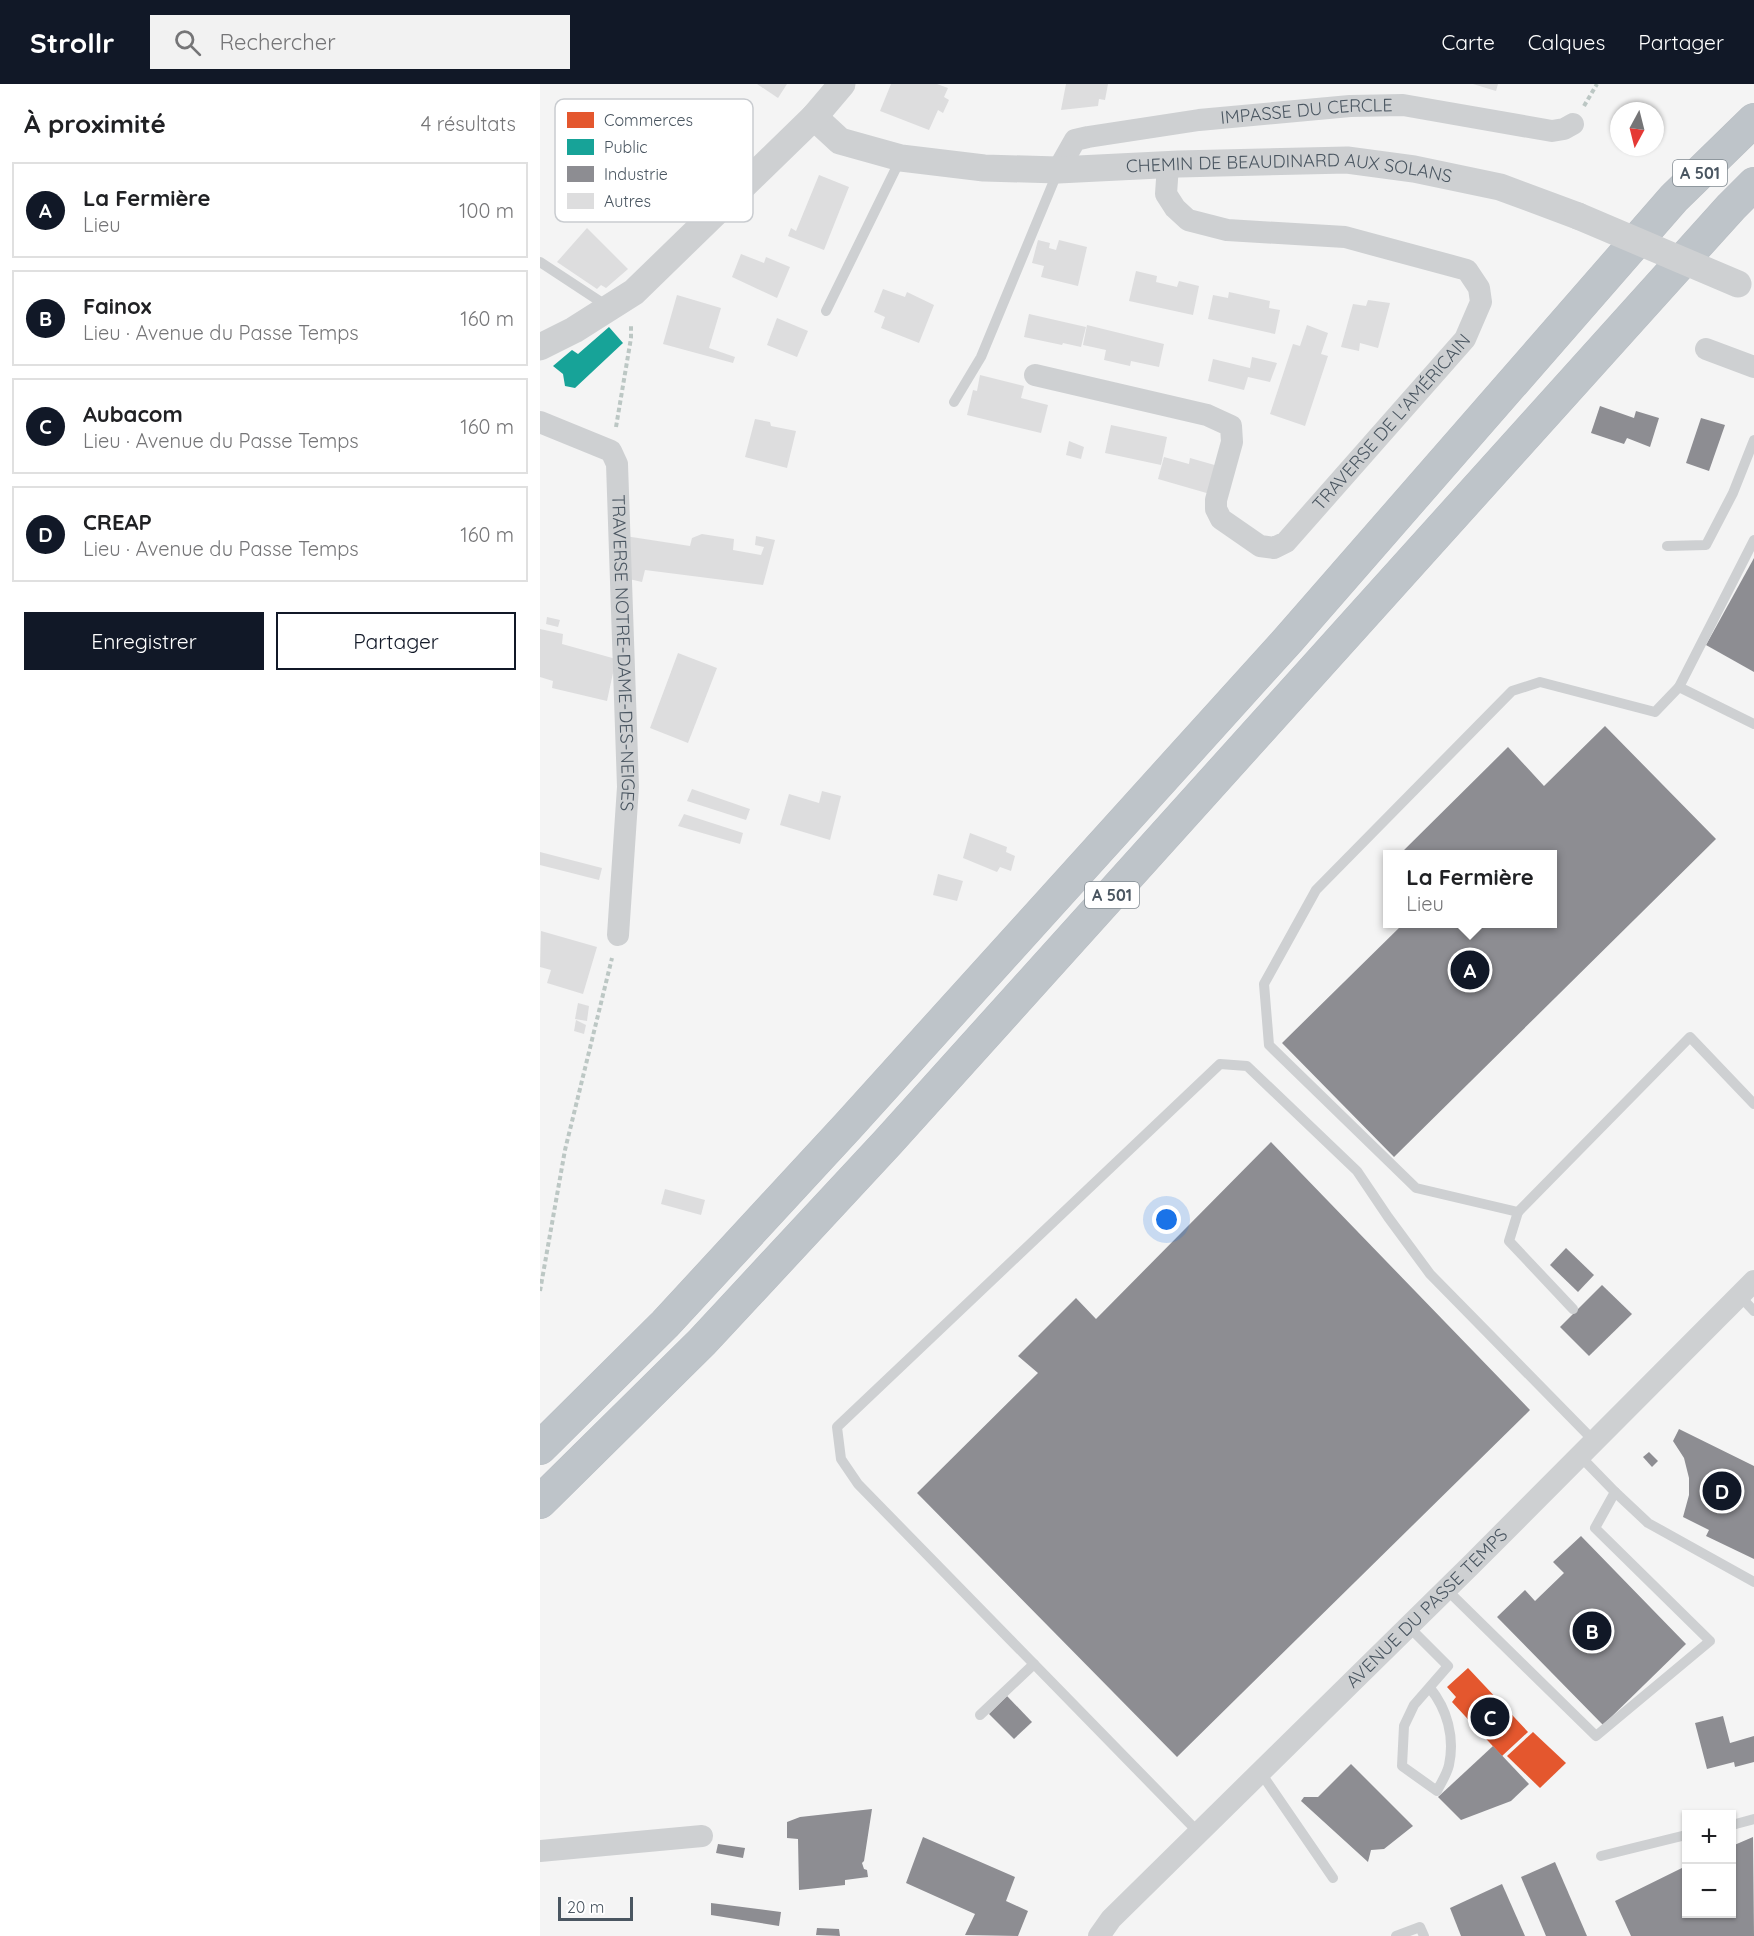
<!DOCTYPE html>
<html lang="fr">
<meta charset="utf-8">
<style>
:root{--surface:#fff;--page:#f2f2f2;--text:#202124;--muted:#757577;--line:#e0e0e0;--accent:#111827}
body{margin:0;font-family:Quicksand,sans-serif;background:var(--page);color:var(--text)}
.controls{position:absolute;right:18px;bottom:18px;display:grid;overflow:hidden;border-radius:0px;box-shadow:0 2px 4px #0004}
.controls button{width:54px;height:54px;display:grid;place-items:center;padding:0;border:0;border-bottom:2px solid var(--line);background:var(--surface);color:var(--text);font:30px sans-serif}
.compass{position:absolute;left:1070px;top:18px;width:54px;height:54px;border-radius:50%;background:var(--surface);box-shadow:0 2px 4px #0004;rotate:187deg}
.scale{position:absolute;left:18px;bottom:15px;width:75px;box-sizing:border-box;padding-left:6px;border:3px solid #4a5661;border-top:0;font-size:16px;line-height:21px;white-space:nowrap;color:#4a5661;-webkit-text-stroke:4px #fff;paint-order:stroke}
.you{position:absolute;left:627px;top:1136px;width:21px;height:21px;margin:-15px;border:4px solid #fff;border-radius:50%;background:#1a73e8;box-shadow:0 0 0 9px #1a73e833}
.badge{display:grid;place-items:center;width:39px;height:39px;border-radius:50%;background:var(--accent);color:#fff;font-size:20px;font-weight:700}
.pin{position:absolute;translate:-50% -50%;border:3px solid #fff;box-shadow:0 2px 6px #0006}
.popup{position:absolute;left:843px;top:766px;width:174px;height:78px;box-sizing:border-box;display:grid;place-content:center;border-radius:0px;background:var(--surface);filter:drop-shadow(0 2px 4px #0005);font-size:20px;white-space:nowrap;color:var(--muted)}
.popup b{font-size:22px;color:var(--text)}
.popup::after{content:'';position:absolute;left:50%;top:100%;margin-left:-12px;border:12px solid transparent;border-top-color:var(--surface)}
.list{margin:0;padding:0;list-style:none}
h2{display:flex;justify-content:space-between;align-items:center;height:78px;margin:0;padding:0 24px;font-size:26px}
h2 small{font-size:20px;font-weight:400;color:var(--muted)}
.list li{display:grid;grid-template-columns:39px 1fr auto;gap:18px;align-items:center;box-sizing:border-box;height:96px;margin:0 12px 12px;padding:0 12px;border:2px solid var(--line);border-radius:0px}
.list b{display:block;font-size:22px;white-space:nowrap}
.list p{margin:0;font-size:20px;white-space:nowrap;color:var(--muted)}
.list em{font-size:20px;font-style:normal;color:var(--muted)}
.actions{display:flex;gap:12px;padding:18px 24px}
.actions a{flex:1;padding:14px 0;border:2px solid var(--accent);border-radius:0px;text-align:center;font-size:21px;color:var(--accent)}
.actions .main{background:var(--accent);color:#fff}
.icon{flex:none;width:33px;height:33px;fill:none;stroke:currentColor;stroke-width:2;stroke-linecap:round;stroke-linejoin:round}
.map{position:relative;flex:none;width:1214px;height:1852px;overflow:hidden}
header{display:flex;align-items:center;gap:36px;box-sizing:border-box;height:84px;padding:0 30px;background:var(--accent);color:#fff}
header strong{font-size:28px}
nav{display:flex;gap:33px;margin-inline-start:auto;font-size:21px}
.search{width:420px;height:54px;background:var(--page);display:flex;align-items:center;gap:15px;box-sizing:border-box;padding:0 21px;border-radius:0px;color:var(--muted);font-size:22px}
main{display:flex}
aside{flex:1;background:var(--surface)}
.map>svg:first-child{display:block}
</style>
<header>
<strong>Strollr</strong>
<div class="search"><svg class="icon" aria-label="search" viewBox="0 0 24 24"><circle cx="10" cy="10" r="6"/><path d="M15 15l6 6"/></svg>Rechercher</div>
<nav><a>Carte</a><a>Calques</a><a>Partager</a></nav>
</header>
<main>
<aside>
<h2>À proximité<small>4 résultats</small></h2>
<ul class="list">
<li><span class="badge">A</span><div><b>La Fermière</b><p>Lieu</p></div><em>100 m</em></li>
<li><span class="badge">B</span><div><b>Fainox</b><p>Lieu · Avenue du Passe Temps</p></div><em>160 m</em></li>
<li><span class="badge">C</span><div><b>Aubacom</b><p>Lieu · Avenue du Passe Temps</p></div><em>160 m</em></li>
<li><span class="badge">D</span><div><b>CREAP</b><p>Lieu · Avenue du Passe Temps</p></div><em>160 m</em></li>
</ul>
<div class="actions"><a class="main">Enregistrer</a><a>Partager</a></div>
</aside>
<div class="map">
<svg width="1214" height="1852" viewBox="0 0 1214 1852">
<rect width="100%" height="100%" fill="#f4f4f4"/>
<g fill="#e4572e">
<path d="M928 1584 988 1648 962 1672 912 1618 916 1613 907 1603Z"/>
<path d="M993 1648 1026 1679 1000 1704 967 1672Z"/>
</g>
<path fill="#17a398" d="M69 243 83 259 35 304 25 302 23 290 13 282 32 266 38 270Z"/>
<g fill="#8d8d92">
<path d="M1060 322 1094 334 1096 327 1119 334 1110 363 1087 354 1084 360 1051 349Z"/>
<path d="M1161 334 1185 341 1169 387 1146 379Z"/>
<path d="M1214 474V588L1166 561Z"/>
<path d="M1065 642 1176 755 854 1073 742 959 863 840H1012V770H860L968 663 1004 702Z"/>
<path d="M731 1058 990 1326 637 1673 377 1409 498 1289 478 1272 536 1214 556 1235Z"/>
<path d="M1026 1164 1054 1191 1038 1208 1010 1181Z"/>
<path d="M1062 1201 1092 1230 1049 1272 1020 1243Z"/>
<path d="M1139 1345 1214 1382V1475L1166 1452 1169 1446 1143 1433 1149 1411V1394L1144 1374 1133 1357Z"/>
<path d="M1109 1368 1118 1377 1112 1383 1103 1373Z"/>
<path d="M1041 1452 1146 1560 1063 1641 957 1533 985 1506 995 1517 1024 1489 1013 1478Z"/>
<path d="M467 1612 492 1638 474 1655 449 1630Z"/>
<path d="M1183 1632 1190 1659 1214 1652V1678L1195 1683 1194 1678 1167 1685 1155 1639Z"/>
<path d="M953 1662 989 1700 971 1717 921 1736 898 1713Z"/>
<path d="M811 1680 873 1742 844 1765 831 1766 828 1778 761 1717 764 1713H778Z"/>
<path d="M332 1725 324 1777 322 1779 324 1785 327 1786 328 1793 305 1796V1801L259 1806 258 1755 247 1754V1738L260 1733Z"/>
<path d="M383 1753 475 1793 466 1817 488 1827 478 1852 425 1851 435 1830 366 1799Z"/>
<path d="M1213 1753 1214 1852H1091L1075 1817 1146 1782V1830H1191L1192 1762Z"/>
<path d="M178 1760 205 1764 203 1774 176 1769Z"/>
<path d="M1015 1778 1047 1852H1006L981 1793Z"/>
<path d="M962 1800 985 1852H921L910 1824Z"/>
<path d="M171 1819 241 1828 239 1842 171 1831Z"/>
<path d="M277 1844 299 1845 300 1852 276 1851Z"/>
</g>
<g fill="#ddddde">
<path d="M217 0H247L238 14Z"/>
<path d="M351 0H397L408 4 404 13 409 16 403 29 398 26 389 46 340 27Z"/>
<path d="M526 0H568L565 16 559 15 558 22 521 26Z"/>
<path d="M933 0H958L956 7Z"/>
<path d="M279 91 309 103 284 166 248 152 251 144 256 147Z"/>
<path d="M47 144 88 185 66 204 61 201 57 205 17 178Z"/>
<path d="M498 156 510 159 509 164 516 166 519 156 547 163 538 202 501 193 504 182 492 179Z"/>
<path d="M201 170 224 179 226 173 250 183 237 214 192 193Z"/>
<path d="M596 187 617 192 616 198 637 203 639 197 659 202 653 231 589 217Z"/>
<path d="M343 205 365 213 367 208 394 221 379 259 341 244 345 233 334 228Z"/>
<path d="M689 208 730 217 729 224 740 226 735 250 668 235 673 211 688 214Z"/>
<path d="M137 211 181 224 169 264 195 273 193 279 123 260Z"/>
<path d="M828 216 850 219 838 264 820 259 819 267 801 263 813 220 826 222Z"/>
<path d="M489 230 546 243 541 263 523 259 522 261 484 253Z"/>
<path d="M237 234 268 247 257 273 227 261Z"/>
<path d="M547 241 624 260 619 283 591 277 590 282 564 276 566 266 543 261Z"/>
<path d="M767 241 788 249 781 270 788 272 765 342 730 330 753 260 760 262Z"/>
<path d="M712 273 737 279 730 298 708 293 704 306 668 297 673 275 710 284Z"/>
<path d="M440 291 484 302 481 314 508 321 501 349 427 331 433 306 437 307Z"/>
<path d="M215 335 230 338 231 342 256 347 247 384 205 373Z"/>
<path d="M571 341 627 353 621 381 565 369Z"/>
<path d="M529 357 544 363 541 375 526 371Z"/>
<path d="M624 373 649 380 650 374 678 382 670 410 618 395Z"/>
<path d="M162 450 194 455 193 466 221 471 224 463 215 461 216 452 235 456 223 501 105 486 102 498 89 495 85 452 150 462 152 454Z"/>
<path d="M7 533 20 536 18 543 6 540Z"/>
<path d="M0 545 23 550 22 560 76 575 67 617 12 604 13 597 0 593Z"/>
<path d="M138 569 177 584 148 659 110 644Z"/>
<path d="M152 705 210 725 206 736 147 717Z"/>
<path d="M282 707 301 712 290 756 240 741 249 710 279 719Z"/>
<path d="M144 730 203 749 200 760 138 742Z"/>
<path d="M430 749 467 763 466 768 475 772 471 787 460 783 457 788 423 774Z"/>
<path d="M0 768 62 784 59 796 0 781Z"/>
<path d="M398 790 423 797 417 817 393 811Z"/>
<path d="M1 847 57 863 43 910 7 899 11 886 0 883Z"/>
<path d="M38 919 49 922 47 937 35 935Z"/>
<path d="M36 936 46 941 44 950 34 947Z"/>
<path d="M125 1105 165 1116 161 1131 121 1120Z"/>
</g>
<g fill="none" stroke-linecap="round" stroke-linejoin="round">
<defs>
<g id="motorway">
<path d="M0 1364 125 1240 308 1042 749 555 1134 114 1214 36"/>
<path d="M0 1418 162 1258 348 1058 1191 123 1214 100"/>
</g>
</defs>
<use href="#motorway" stroke="#b9bec3" stroke-width="34"/>
<g stroke="#bcc7c4" stroke-width="4" stroke-dasharray="4.5 3" stroke-linecap="butt">
<path d="M1044 22 1057 0"/>
<path d="M76 343 91 254V241"/>
<path d="M0 1207 25 1066 72 874"/>
</g>
<g stroke="#ced0d2" stroke-width="10">
<path d="M0 178 67 222"/>
<path d="M286 227 361 74"/>
<path d="M414 318 441 273 518 87"/>
<path d="M1127 462 1166 461 1193 409 1214 356"/>
<path d="M1139 603 1214 456"/>
<path d="M1214 640 1139 603 1115 628 1000 598 972 607 776 806 724 900 729 961 876 1104 978 1128 1150 953 1214 1020"/>
<path d="M978 1128 969 1157 1033 1225"/>
<path d="M1200 1212 1214 1227"/>
<path d="M1075 1408 1108 1439 1214 1498"/>
<path d="M906 1505 1056 1652 1170 1557 1055 1444 1075 1408 1040 1372"/>
<path d="M868 1542 908 1582 874 1621 864 1642 862 1682 897 1707C901 1699 907 1690 909 1681 915 1653 907 1625 890 1604"/>
<path d="M440 1631 494 1580"/>
<path d="M721 1689 793 1794"/>
<path d="M1192 1741 1214 1735"/>
<path d="M659 1749 318 1400 301 1375 297 1343 680 980 707 982 817 1087 848 1133 890 1190 1054 1357"/>
<path d="M1061 1772 1146 1751"/>
<path d="M856 1852 880 1843 884 1852"/>
</g>
<g stroke="#ced0d2" stroke-width="22">
<path id="s1" d="M518 86 535 56 548 53 659 36 810 22 863 21 1012 47 1024 45 1033 40"/>
<path d="M1166 265 1214 283"/>
<path id="s2" d="M495 291 667 331 691 342 692 358 676 416V425L681 435 720 462 734 464 746 458 925 255 941 218 939 204 927 186 805 153 687 146 648 136 635 124 626 110 628 81"/>
<path id="s3" d="M0 338 71 367 77 380 88 703 78 851"/>
<path d="M0 1767 162 1752"/>
<path id="s4" d="M559 1852 571 1835 933 1479 1214 1197"/>
</g>
<g stroke="#ced0d2" stroke-width="27">
<path id="s5" d="M274 33 300 57 361 74 444 84 518 86 639 80 807 76 874 85 960 103 1038 132"/>
<path d="M0 263 34 246 94 208 274 33 302 0"/>
</g>
<use href="#motorway" stroke="#bec4c9" stroke-width="33"/>
<path stroke="#ced0d2" stroke-width="27" d="M1038 132 1198 200"/>
</g>
<g text-anchor="middle" stroke-width="6" stroke-linejoin="round" paint-order="stroke">
<g fill="#fff" stroke="#808990" stroke-width="1.5">
<rect x="1133" y="76" width="54" height="26" rx="4.5"/>
<rect x="545" y="798" width="54" height="26" rx="4.5"/>
</g>
<g font-size="16" font-weight="bold" fill="#4a5661">
<text x="1160" y="95">A 501</text>
<text x="572" y="817">A 501</text>
</g>
<g font-size="18" fill="#4a5661" stroke="#fff">
<text dy="6" stroke="none"><textPath href="#s1" startOffset="268">IMPASSE DU CERCLE</textPath></text>
<text dy="6" stroke="none"><textPath href="#s5" startOffset="488">CHEMIN DE BEAUDINARD AUX SOLANS</textPath></text>
<text dy="6" stroke="none"><textPath href="#s2" startOffset="534">TRAVERSE DE L'AMÉRICAIN</textPath></text>
<text dy="6" stroke="none"><textPath href="#s3" startOffset="280">TRAVERSE NOTRE-DAME-DES-NEIGES</textPath></text>
<text dy="6" stroke="none"><textPath href="#s4" startOffset="464">AVENUE DU PASSE TEMPS</textPath></text>
</g>
</g>
<rect x="15" y="15" width="198" height="123" rx="9" fill="#fff" stroke="#c9ccd0" stroke-width="1.5"/>
<rect x="27" y="28" width="27" height="16" fill="#e4572e"/>
<rect x="27" y="55" width="27" height="16" fill="#17a398"/>
<rect x="27" y="82" width="27" height="16" fill="#8d8d92"/>
<rect x="27" y="109" width="27" height="16" fill="#ddddde"/>
<g font-size="16" fill="#4a5661">
<text x="64" y="42">Commerces</text>
<text x="64" y="69">Public</text>
<text x="64" y="96">Industrie</text>
<text x="64" y="123">Autres</text>
</g>
</svg>
<div class="controls">
<button>+</button>
<button>−</button>
</div>
<svg class="compass" viewBox="-18 -18 36 36"><path d="M0-13l5 13h-10z" fill="#e53935"/><path d="M0 13l5-13h-10z" fill="#757577"/></svg>
<div class="scale">20 m</div>
<div class="you"></div>
<div class="pin badge" style="left:930px;top:886px">A</div>
<div class="popup"><b>La Fermière</b>Lieu</div>
<div class="pin badge" style="left:1052px;top:1547px">B</div>
<div class="pin badge" style="left:950px;top:1633px">C</div>
<div class="pin badge" style="left:1182px;top:1407px">D</div>
</div>
</main>
